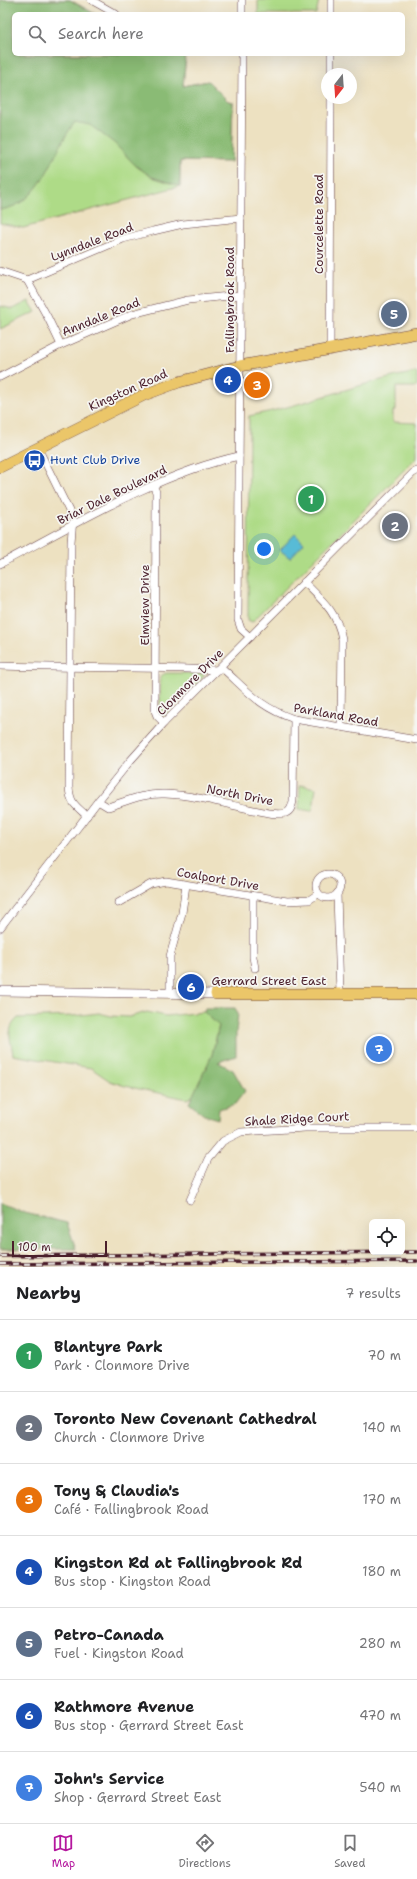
<!DOCTYPE html>
<meta charset="utf-8">
<style>
:root{--surface:#fff;--page:#f6f6f6;--text:#202124;--muted:#757577;--line:#e0e0e0;--accent:#b5179e}
body{margin:0;font-family:"Shantell Sans",sans-serif;background:var(--page);color:var(--text)}
.controls{position:absolute;right:12px;bottom:12px;display:grid;overflow:hidden;border-radius:6px;box-shadow:0 4px 16px #0002}
.controls button{width:36px;height:36px;display:grid;place-items:center;padding:0;border:0;border-bottom:1px solid var(--line);background:var(--surface);color:var(--text);font:20px sans-serif}
.compass{position:absolute;left:321px;top:68px;width:36px;height:36px;border-radius:50%;background:var(--surface);box-shadow:0 4px 16px #0002;rotate:197deg}
.scale{position:absolute;left:12px;bottom:10px;width:95px;box-sizing:border-box;padding-left:4px;border:2px solid #4a1f2b;border-top:0;font-size:11px;line-height:14px;white-space:nowrap;color:#4a1f2b;-webkit-text-stroke:3px #f6f6f2;paint-order:stroke}
.you{position:absolute;left:264px;top:549px;width:14px;height:14px;margin:-10px;border:3px solid #fff;border-radius:50%;background:#1a73e8;box-shadow:0 0 0 6px #1a73e833}
.badge{display:grid;place-items:center;width:26px;height:26px;border-radius:50%;background:var(--accent);color:#fff;font-size:13px;font-weight:700}
.pin{position:absolute;translate:-50% -50%;border:2px solid #fff;box-shadow:0 1px 4px #0006}
.list{margin:0;padding:0;list-style:none}
h2{display:flex;justify-content:space-between;align-items:center;height:52px;margin:0;padding:0 16px;font-size:17px}
h2 small{font-size:13px;font-weight:400;color:var(--muted)}
.list li{display:grid;grid-template-columns:26px 1fr auto;gap:12px;align-items:center;box-sizing:border-box;height:72px;padding:0 16px;border-top:1px solid var(--line)}
.list b{display:block;font-size:15px;white-space:nowrap}
.list p{margin:0;font-size:13px;white-space:nowrap;color:var(--muted)}
.list em{font-size:13px;font-style:normal;color:var(--muted)}
.icon{flex:none;width:22px;height:22px;fill:none;stroke:currentColor;stroke-width:2;stroke-linecap:round;stroke-linejoin:round}
.map{position:relative;flex:none;width:417px;height:1267px;overflow:hidden}
.search{position:absolute;background:var(--surface);box-shadow:0 4px 16px #0002;left:12px;right:12px;top:12px;height:44px;display:flex;align-items:center;gap:10px;box-sizing:border-box;padding:0 14px;border-radius:6px;color:var(--muted);font-size:15px}
.sheet{height:556px;background:var(--surface)}
nav{display:flex;justify-content:space-around;align-items:center;box-sizing:border-box;height:56px;border-top:1px solid var(--line);background:var(--surface);font-size:11px;color:var(--muted)}
nav a{display:grid;justify-items:center;gap:2px}
nav .on{color:var(--accent)}
.map>svg:first-child{display:block}
</style>
<div class="map">
<svg width="417" height="1267" viewBox="0 0 417 1267">
<rect width="100%" height="100%" fill="#f6f6f2"/>
<filter id="ink" filterUnits="userSpaceOnUse"><feTurbulence type="fractalNoise" baseFrequency=".025" numOctaves="2"/><feDisplacementMap in="SourceGraphic" scale="8" xChannelSelector="R" yChannelSelector="G"/><feConvolveMatrix kernelMatrix="1 2 1 2 8 2 1 2 1" color-interpolation-filters="sRGB"/></filter>
<filter id="wash" filterUnits="userSpaceOnUse"><feTurbulence type="fractalNoise" baseFrequency=".012" numOctaves="4" result="noise"/><feDisplacementMap in="SourceGraphic" scale="16" xChannelSelector="R" yChannelSelector="G"/><feGaussianBlur stdDeviation="0.9" result="paint"/><feColorMatrix in="noise" values="0 0 0 0 0 0 0 0 0 0 0 0 0 0 0 0 0 1.4 0 .05"/><feComposite in="paint" operator="in"/></filter>
<g filter="url(#wash)">
<rect width="100%" height="100%" fill="#ede1c1"/>
<g fill="#aedb87" stroke="#7c7d59">
<path d="M0 0H70L95 14H14V54H186L183 86 208 81 228 101 233 102 231 162 180 161V186L23 228 0 223Z"/>
<path d="M258 0H319L316 14H258Z"/>
<path d="M29 301 36 312 0 329V306L13 309Z"/>
<path d="M417 372V387H396V410L393 411V422L417 423V457L252 622 248 620 249 416C306 405 360 382 417 372Z"/>
<path d="M166 673H200L203 674 204 676 164 716 161 715 160 712V678L162 675Z"/>
<path d="M300 785 316 788 313 809 311 811 299 809Z"/>
<path d="M147 1012 166 1016 204 1012 219 1025 212 1055 193 1096 187 1099 125 1086 110 1081 91 1068 13 1055C11 1039 5 1030 18 1018L73 1016 99 1013 111 1016 129 1017Z"/>
</g>
<g fill="#8abb74" stroke="#6a6d50">
<path d="M0 0H70L95 14H14V54H186L183 86 208 81 228 101 233 102 231 162 180 161V186L152 177 136 166 114 143 90 125 75 122C52 151 44 204 0 210Z"/>
<path d="M205 1008H235L238 1014 236 1032V1056L218 1062 233 1070 245 1091 235 1104 219 1109 218 1119 204 1115 189 1103 212 1055 219 1026 204 1012Z"/>
<path d="M0 1203 25 1213 67 1223 76 1249H0Z"/>
</g>
<path fill="#58bbd6" stroke="#516d80" d="M295 534 304 543 290 558 280 550Z"/>
</g>
<g filter="url(#ink)">
<g fill="none" stroke-linecap="round" stroke-linejoin="round">
<defs>
<g id="minor">
<path d="M91 0 116 14"/>
<path d="M331 0V14"/>
<path d="M242 14V0"/>
<path d="M242 54 238 620 241 629 250 637"/>
<path d="M331 74V54"/>
<path d="M0 271 27 280 123 239 153 231 183 224 241 218"/>
<path d="M27 280 48 318 61 345"/>
<path d="M330 349 331 98"/>
<path d="M0 377 61 345 132 314 188 300 240 295"/>
<path d="M38 448 73 519 71 542 69 787C70 803 75 805 87 816"/>
<path d="M153 485 156 492 155 711 157 716 164 723"/>
<path d="M0 564C74 525 157 474 239 456"/>
<path d="M304 582C323 601 337 612 342 639L341 727"/>
<path d="M0 666C73 668 145 667 218 670"/>
<path d="M221 667C248 691 259 707 294 719L417 740"/>
<path d="M98 801 108 807C127 801 144 793 165 794 193 795 222 803 249 809 260 811 275 816 286 813 291 811 292 806 293 801L294 719"/>
<circle cx="328" cy="886" r="12"/>
<path d="M337 894 340 994"/>
<path d="M253 896V957L255 968"/>
<path d="M118 903 151 884 166 881 287 901 309 900 318 894"/>
<path d="M0 928 98 801 130 761 164 723 413 473 417 471"/>
<path d="M170 994V956L182 913 186 885"/>
<path d="M190 1200 208 1159 223 1141 241 1132 305 1128H417"/>
</g>
<path id="tertiary" d="M0 991 216 994"/>
<g id="primary">
<path d="M0 467 144 395 179 382 240 366 417 333"/>
<path d="M216 994H417"/>
</g>
</defs>
<use href="#minor" stroke="#623c42" stroke-width="8"/>
<use href="#tertiary" stroke="#623c42" stroke-width="10"/>
<use href="#primary" stroke="#623c42" stroke-width="12"/>
<use href="#minor" stroke="#fff" stroke-width="7"/>
<use href="#tertiary" stroke="#fff" stroke-width="9"/>
<use href="#primary" stroke="#ebc669" stroke-width="11"/>
<defs>
<g id="rail">
<path d="M0 1256 417 1252"/>
<path d="M0 1264 417 1261"/>
</g>
</defs>
<use href="#rail" stroke="#4a1f2b" stroke-width="3.5"/>
<use href="#rail" stroke="#f6f6f2" stroke-width="2" stroke-dasharray="6" stroke-linecap="butt"/>
</g>
</g>
<defs>
<symbol id="bus-disc" viewBox="-11 -11 22 22"><circle r="9.5" fill="#1a4fb4" stroke="#f6f6f2"/><path d="M-5-6H5V4H4V6H2V4H-2V6H-4V4H-5ZM-3.5-4V0h7V-4ZM-3.5 1.2v1.5H-2V1.2ZM2 1.2v1.5H3.5V1.2Z" fill="#fff"/></symbol>
</defs>
<g fill-rule="evenodd">
<use href="#bus-disc" x="22" y="448" width="25" height="25"/>
</g>
<g text-anchor="middle" stroke-width="3.5" stroke-linejoin="round" paint-order="stroke">
<g font-size="12" fill="#4a1f2b" stroke="#f6f6f2">
<text transform="translate(319 224) rotate(-90)" y="4">Courcelette Road</text>
<text transform="translate(92 242) rotate(-21)" y="4">Lynndale Road</text>
<text transform="translate(230 300) rotate(-90)" y="4">Fallingbrook Road</text>
<text transform="translate(101 317) rotate(-22)" y="4">Anndale Road</text>
<text transform="translate(128 390) rotate(-24)" y="4">Kingston Road</text>
<text transform="translate(112 495) rotate(-26)" y="4">Briar Dale Boulevard</text>
<text transform="translate(145 605) rotate(-90)" y="4">Elmview Drive</text>
<text transform="translate(190 682) rotate(-45)" y="4">Clonmore Drive</text>
<text transform="translate(336 715) rotate(10)" y="4">Parkland Road</text>
<text transform="translate(240 795) rotate(11)" y="4">North Drive</text>
<text transform="translate(218 879) rotate(10)" y="4">Coalport Drive</text>
<text x="269" y="985">Gerrard Street East</text>
<text transform="translate(297 1119) rotate(-3)" y="4">Shale Ridge Court</text>
</g>
<g font-size="12" fill="#164399" stroke="#f6f6f2" text-anchor="start">
<text x="50" y="464">Hunt Club Drive</text>
</g>
</g>
</svg>
<div class="controls">
<button><svg class="icon" aria-label="locate" viewBox="0 0 24 24"><circle cx="12" cy="12" r="6"/><path d="M12 2v4M12 18v4M2 12h4M18 12h4"/></svg></button>
</div>
<svg class="compass" viewBox="-18 -18 36 36"><path d="M0-13l5 13h-10z" fill="#e53935"/><path d="M0 13l5-13h-10z" fill="#757577"/></svg>
<div class="scale">100 m</div>
<div class="you"></div>
<div class="pin badge" style="left:311px;top:499px;background:#2e9e5b">1</div>
<div class="pin badge" style="left:395px;top:526px;background:#6b7280">2</div>
<div class="pin badge" style="left:257px;top:385px;background:#e8710a">3</div>
<div class="pin badge" style="left:228px;top:380px;background:#1a4fb4">4</div>
<div class="pin badge" style="left:394px;top:314px;background:#5c6f8a">5</div>
<div class="pin badge" style="left:191px;top:987px;background:#1a4fb4">6</div>
<div class="pin badge" style="left:379px;top:1049px;background:#3f7fe0">7</div>
<div class="search"><svg class="icon" aria-label="search" viewBox="0 0 24 24"><circle cx="10" cy="10" r="6"/><path d="M15 15l6 6"/></svg>Search here</div>
</div>
<section class="sheet">
<h2>Nearby<small>7 results</small></h2>
<ul class="list">
<li><span class="badge" style="background:#2e9e5b">1</span><div><b>Blantyre Park</b><p>Park · Clonmore Drive</p></div><em>70 m</em></li>
<li><span class="badge" style="background:#6b7280">2</span><div><b>Toronto New Covenant Cathedral</b><p>Church · Clonmore Drive</p></div><em>140 m</em></li>
<li><span class="badge" style="background:#e8710a">3</span><div><b>Tony &amp; Claudia's</b><p>Café · Fallingbrook Road</p></div><em>170 m</em></li>
<li><span class="badge" style="background:#1a4fb4">4</span><div><b>Kingston Rd at Fallingbrook Rd</b><p>Bus stop · Kingston Road</p></div><em>180 m</em></li>
<li><span class="badge" style="background:#5c6f8a">5</span><div><b>Petro-Canada</b><p>Fuel · Kingston Road</p></div><em>280 m</em></li>
<li><span class="badge" style="background:#1a4fb4">6</span><div><b>Rathmore Avenue</b><p>Bus stop · Gerrard Street East</p></div><em>470 m</em></li>
<li><span class="badge" style="background:#3f7fe0">7</span><div><b>John's Service</b><p>Shop · Gerrard Street East</p></div><em>540 m</em></li>
</ul>
</section>
<nav>
<a class="on"><svg class="icon" aria-label="map" viewBox="0 0 24 24"><path d="M3 6l6-2 6 2 6-2v14l-6 2-6-2-6 2zM9 4v14M15 6v14"/></svg>Map</a>
<a><svg class="icon" aria-label="directions" viewBox="0 0 24 24"><path d="M12 3l9 9-9 9-9-9zM9 14v-3h6M13 9l2 2-2 2"/></svg>Directions</a>
<a><svg class="icon" aria-label="saved" viewBox="0 0 24 24"><path d="M7 4h10v16l-5-4-5 4z"/></svg>Saved</a>
</nav>
